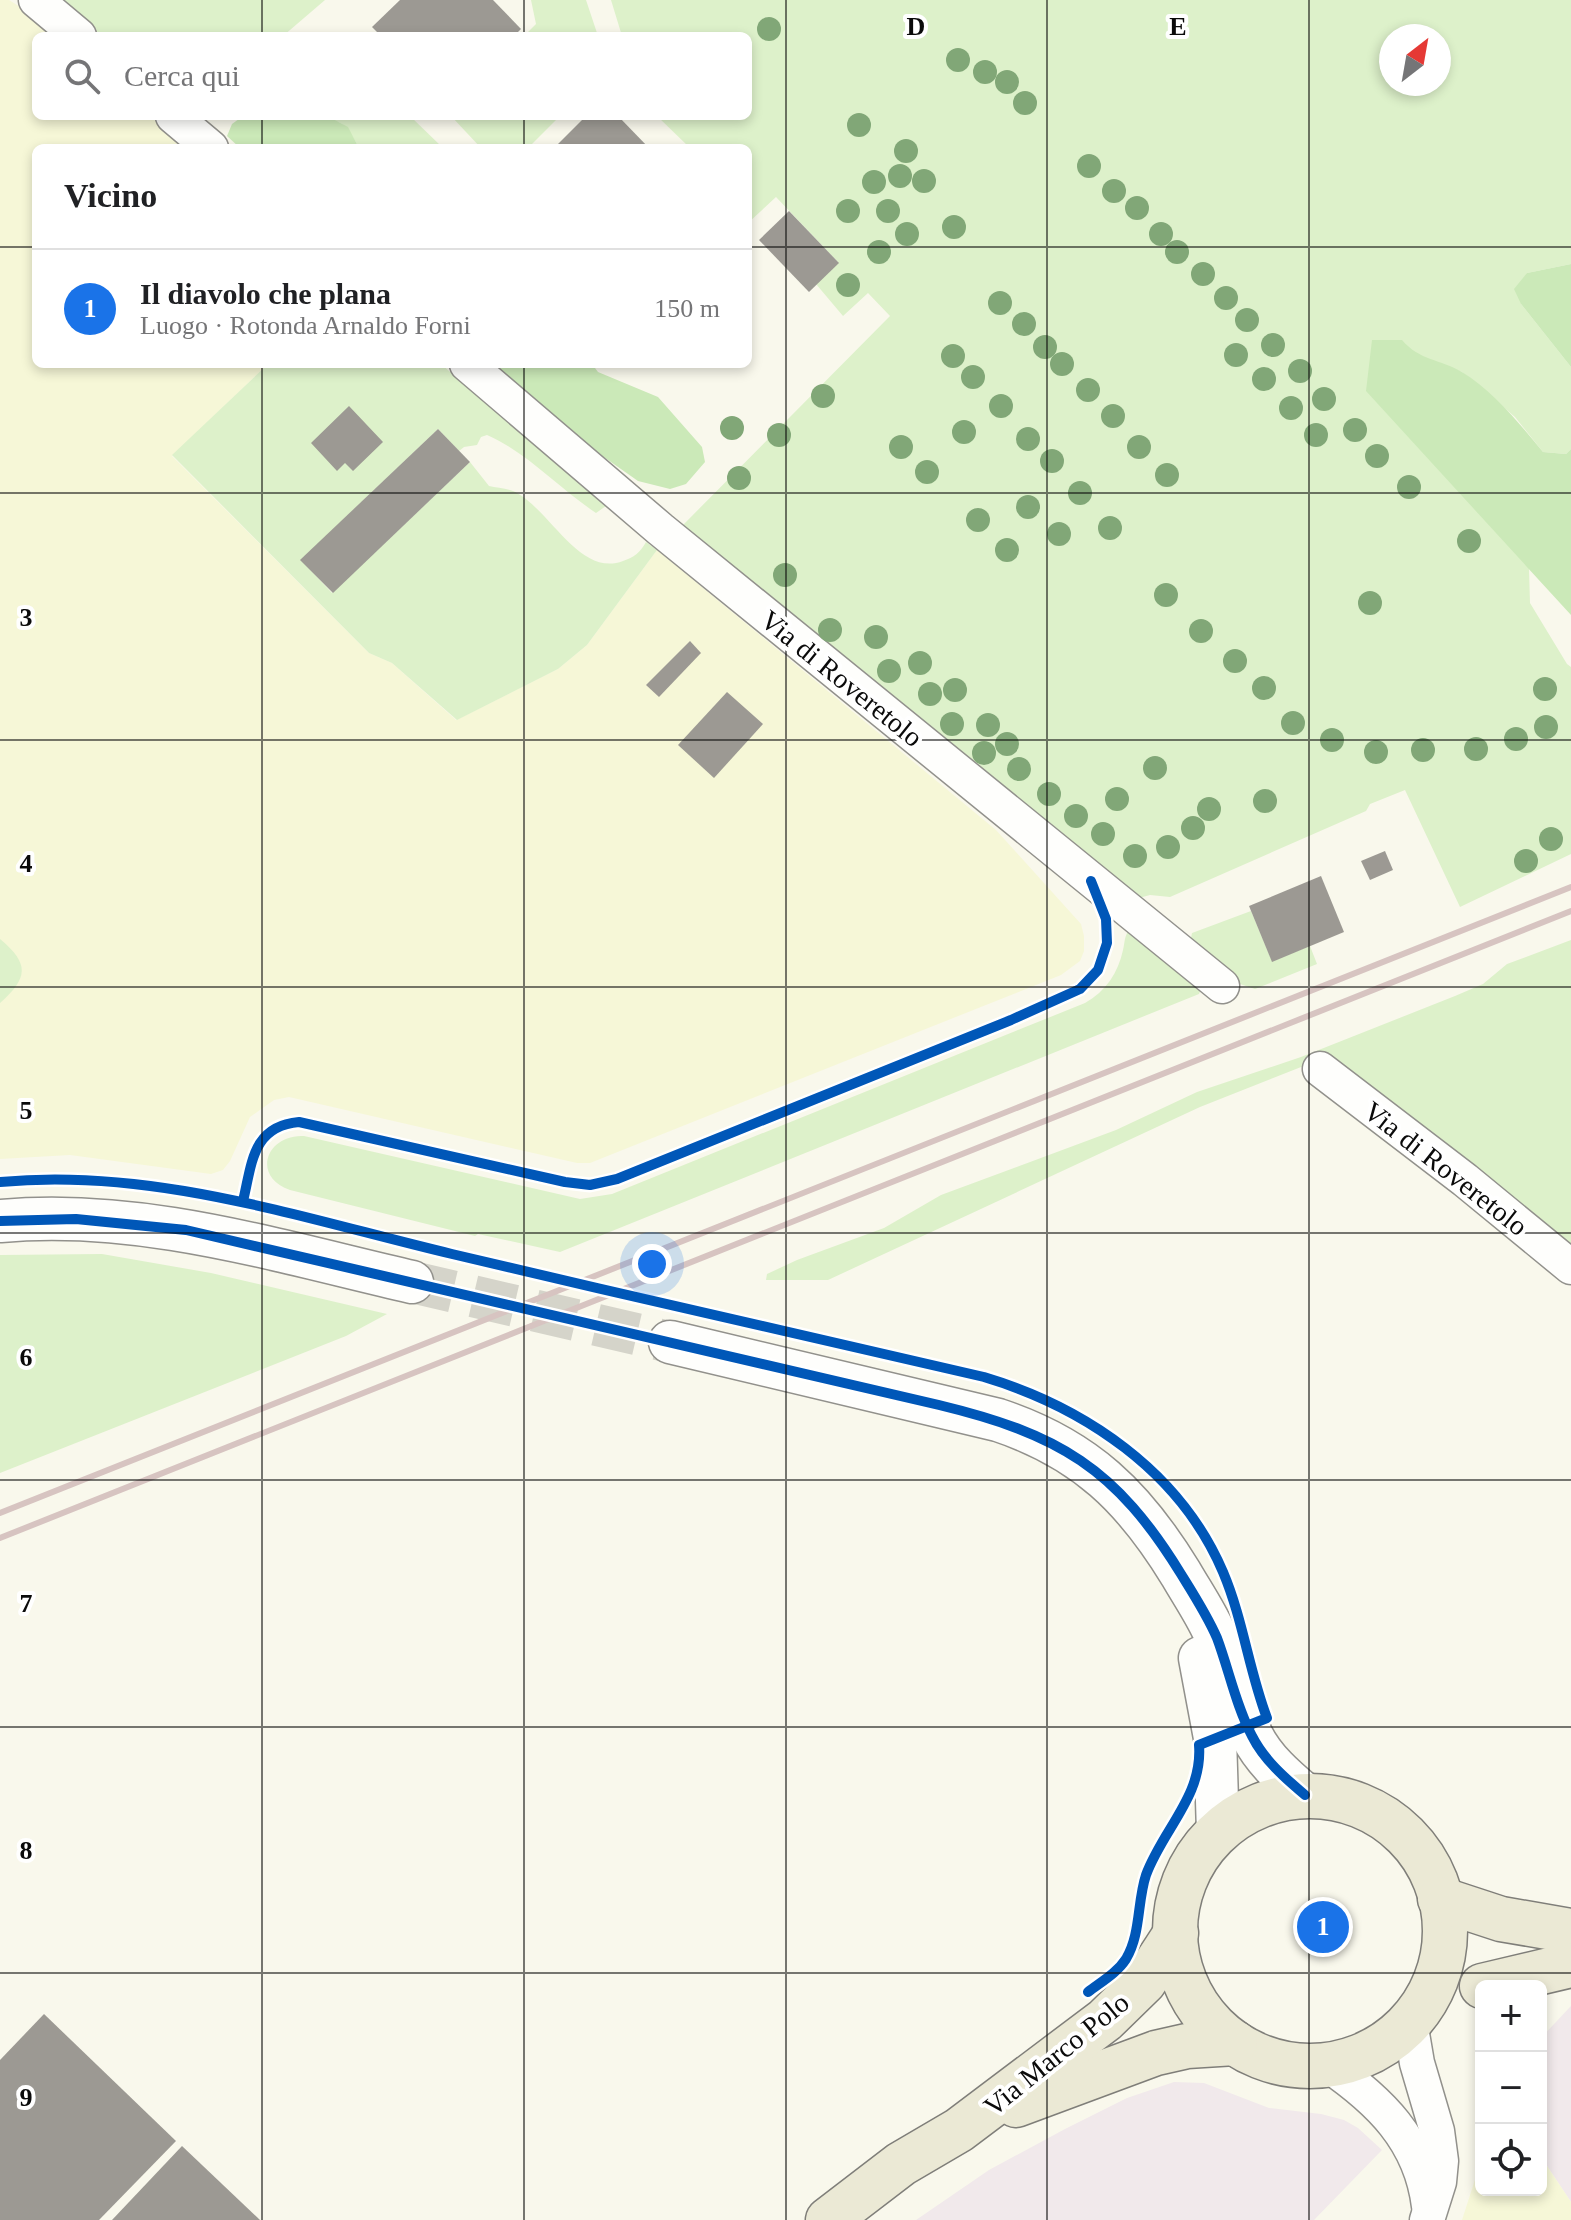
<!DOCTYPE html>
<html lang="it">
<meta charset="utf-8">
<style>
:root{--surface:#fff;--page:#f2f2f2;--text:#202124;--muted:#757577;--line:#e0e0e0;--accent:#1a73e8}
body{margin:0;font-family:"Times New Roman",serif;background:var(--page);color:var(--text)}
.controls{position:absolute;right:24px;bottom:24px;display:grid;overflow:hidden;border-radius:12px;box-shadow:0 4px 12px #0003}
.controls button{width:72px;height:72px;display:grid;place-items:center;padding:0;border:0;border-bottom:2px solid var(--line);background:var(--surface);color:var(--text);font:40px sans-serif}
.compass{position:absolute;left:1379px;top:24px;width:72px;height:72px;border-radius:50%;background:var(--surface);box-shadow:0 4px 12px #0003;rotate:31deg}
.you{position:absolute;left:652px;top:1264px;width:28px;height:28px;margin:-20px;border:6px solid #fff;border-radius:50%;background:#1a73e8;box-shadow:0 0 0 12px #1a73e833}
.badge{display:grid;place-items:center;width:52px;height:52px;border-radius:50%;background:var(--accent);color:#fff;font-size:26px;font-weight:700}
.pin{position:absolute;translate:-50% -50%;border:4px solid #fff;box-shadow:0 2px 8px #0006}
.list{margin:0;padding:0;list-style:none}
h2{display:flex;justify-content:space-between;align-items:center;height:104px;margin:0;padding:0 32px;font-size:34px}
h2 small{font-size:26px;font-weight:400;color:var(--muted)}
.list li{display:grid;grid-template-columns:52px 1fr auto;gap:24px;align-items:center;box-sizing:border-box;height:120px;padding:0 32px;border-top:2px solid var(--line)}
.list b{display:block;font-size:30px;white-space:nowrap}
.list p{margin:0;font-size:26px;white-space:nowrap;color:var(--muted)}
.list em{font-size:26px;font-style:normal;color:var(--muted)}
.icon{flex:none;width:44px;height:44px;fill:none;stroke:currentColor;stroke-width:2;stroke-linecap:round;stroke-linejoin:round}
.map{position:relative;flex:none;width:1571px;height:2220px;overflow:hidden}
.search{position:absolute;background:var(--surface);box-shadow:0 4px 12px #0003;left:32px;top:32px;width:720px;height:88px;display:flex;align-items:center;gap:20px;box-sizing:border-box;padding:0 28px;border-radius:12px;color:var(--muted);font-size:30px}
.panel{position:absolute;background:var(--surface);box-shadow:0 4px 12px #0003;left:32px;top:144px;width:720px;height:224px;border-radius:12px}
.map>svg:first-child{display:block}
</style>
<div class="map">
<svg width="1571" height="2220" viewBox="0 0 1571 2220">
<rect width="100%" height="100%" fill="#f9f8ec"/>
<g fill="#f1e9eb">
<path d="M1571 2006V2202L1541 2157V2038Z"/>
<path d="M1174 2082 1204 2083 1269 2108 1321 2114 1344 2120 1358 2128 1382 2150 1314 2220H916L989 2170 1065 2129 1127 2098Z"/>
</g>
<g fill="#f6f7d7">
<path d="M0 0H9L17 5 57 36H36V116H149L191 148H36V364H268L172 456 369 653 392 663 456 720 558 669 587 645 657 550 996 830 1081 924 1084 936V951L1080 961 1061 975 590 1163H577L289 1097 274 1100 250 1117 230 1161 223 1170 211 1174 70 1155 0 1159Z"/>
<path d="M1541 2157 1571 2202V2220H1462L1481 2161V2190H1541Z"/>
</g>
<g fill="#ddf1ca" fill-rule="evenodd">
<path d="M61 0H325L283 36H102Z"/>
<path d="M531 0H586L598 36H524L536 24Z"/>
<path d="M611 0H1571V264L1527 273 1521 304 1571 367V449L1566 454 1543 452 1515 417 1462 372 1413 353 1367 391 1529 568 1530 603 1567 664 1571 667V854L1460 907 1405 790 1370 804 1366 811 1170 897 1150 895 1139 898 683 530 684 524 890 316 868 293 843 316 816 284 838 262 776 197 748 223V148H690L657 116H748V36H622ZM1391 36H1439V84H1391Z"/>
<path d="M311 116H410L443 148H359C343 117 341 123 311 116Z"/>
<path d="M451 116H560L528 148H481Z"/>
<path d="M268 364H441L606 506 596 513C558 488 528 453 487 435L481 437 477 445 464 447 459 451 438 429 301 560 332 593 470 462 489 486C496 488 506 488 513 491 549 507 579 578 623 561 634 557 640 553 646 542L657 550 587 645 558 669 457 720 392 663 369 653 172 455Z"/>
<path d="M1251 911 1272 961 1310 946 1317 964 1255 989 1240 984 1191 938 1192 933Z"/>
<path d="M1129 930 1202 986 1199 994 560 1252 478 1234 475 1236 290 1190C251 1177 266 1134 304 1136L580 1199 612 1194 1085 1003C1106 991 1118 973 1123 950 1125 942 1124 937 1129 930Z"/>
<path d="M0 939C30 964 28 978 0 1003Z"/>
<path d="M1571 940V1247L1329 1056 1200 1107 828 1280H766L767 1274 797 1260 884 1228 941 1195 1116 1130 1197 1092 1301 1057 1455 996 1483 984 1507 964Z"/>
<path d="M102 1254 211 1273 387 1314 346 1336 0 1473V1255Z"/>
</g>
<g fill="#cbe9b8">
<path d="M243 116 331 118 348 127 359 148H240L227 136 232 124Z"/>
<path d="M1571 264V367L1521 304 1514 289 1527 273Z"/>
<path d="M1372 340H1402C1420 361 1440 359 1462 372 1493 391 1520 424 1543 452L1566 454 1571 449V615L1366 391Z"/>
<path d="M494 364H592L598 372 658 397 702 447 705 462 686 484 670 489 638 481 571 434Z"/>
</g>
<g fill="#9c9993">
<path d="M400 0H493L521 29 514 36H381L372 27Z"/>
<path d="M586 116H618L649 148H554Z"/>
<path d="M789 211 839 263 809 292 759 240Z"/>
<path d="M349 406 383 442 353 471 345 463 337 471 311 443Z"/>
<path d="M438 429 470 462 333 593 300 560Z"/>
<path d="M690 641 701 653 659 697 646 685Z"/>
<path d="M727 692 763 724 714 778 678 745Z"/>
<path d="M1385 851 1393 870 1370 880 1361 861Z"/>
<path d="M1321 876 1344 932 1272 962 1249 906Z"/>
<path d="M44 2014 176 2141 99 2220H0V2060Z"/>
<path d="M182 2146 260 2220H112Z"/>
</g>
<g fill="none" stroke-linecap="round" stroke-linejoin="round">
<path stroke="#d5d4ca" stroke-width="42" stroke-dasharray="42 21" stroke-linecap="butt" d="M412 1282 670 1342"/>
<defs>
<g id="minor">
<path d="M36 0 79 36"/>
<path d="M173 116 211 148"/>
<path d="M467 364 660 529 1222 986"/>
<path d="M1320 1069 1465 1180 1571 1267"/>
<path d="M1410 2022 1417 2063 1437 2131 1441 2161 1439 2182 1427 2220"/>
<path d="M1328 2065C1379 2100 1421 2140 1429 2206"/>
</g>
<g id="tertiary">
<path d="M0 1221C140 1208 277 1251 412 1282"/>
<path d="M670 1342 998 1420C1085 1449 1134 1497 1181 1574 1192 1593 1205 1612 1214 1632 1229 1666 1235 1703 1252 1736 1264 1760 1285 1778 1305 1795"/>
<path d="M1200 1658 1215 1738 1218 1832"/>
</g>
<g id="primary">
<circle cx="1310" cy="1931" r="135"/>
<path d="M1440 1899 1501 1919 1571 1931"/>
<path d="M1482 1986 1571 1965"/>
<path d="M1016 2105 1156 2053 1187 2046 1235 2043"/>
<path d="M828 2220 901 2164 959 2130 1105 2020 1144 1982 1176 1933"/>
</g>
</defs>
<use href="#minor" stroke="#92918c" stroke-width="37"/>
<use href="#tertiary" stroke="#92918c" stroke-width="45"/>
<use href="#primary" stroke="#7f7e79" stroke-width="47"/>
<use href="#minor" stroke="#fefefc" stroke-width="34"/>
<use href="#tertiary" stroke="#fefefc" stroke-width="42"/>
<use href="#primary" stroke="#ebe9d5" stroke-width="44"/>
<g stroke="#d7c4c1" stroke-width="6">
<path d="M0 1513 1571 887"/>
<path d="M0 1538 1571 911"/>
</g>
<defs>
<g id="cycleway">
<path d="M0 1182C154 1167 304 1219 452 1254 629 1296 806 1336 984 1377 1084 1407 1180 1471 1223 1572 1243 1619 1249 1671 1267 1718L1199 1745C1203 1796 1163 1829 1146 1875 1137 1902 1141 1934 1126 1959 1117 1973 1101 1982 1088 1992"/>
<path d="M243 1201C252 1164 252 1126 299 1122L565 1182 590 1185 617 1179 1011 1020 1080 989 1098 970 1107 943 1106 919 1091 881"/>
<path d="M0 1221 76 1219 186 1230 939 1405C1059 1434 1116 1468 1181 1574 1194 1595 1207 1615 1217 1638 1229 1670 1236 1706 1252 1736 1264 1760 1285 1778 1305 1795"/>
</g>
</defs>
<use href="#cycleway" stroke="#fff" stroke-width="15"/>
<use href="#cycleway" stroke="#0057b8" stroke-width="10"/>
</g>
<g fill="#81a777">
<circle cx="769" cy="29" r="12"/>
<circle cx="958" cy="60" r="12"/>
<circle cx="985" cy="72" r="12"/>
<circle cx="1007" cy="82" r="12"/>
<circle cx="1025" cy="103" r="12"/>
<circle cx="859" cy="125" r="12"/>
<circle cx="906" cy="151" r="12"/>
<circle cx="1089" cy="166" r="12"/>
<circle cx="900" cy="176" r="12"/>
<circle cx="924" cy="181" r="12"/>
<circle cx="874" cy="182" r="12"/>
<circle cx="1114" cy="191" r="12"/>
<circle cx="1137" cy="208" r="12"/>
<circle cx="848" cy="211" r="12"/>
<circle cx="888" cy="211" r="12"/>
<circle cx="954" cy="227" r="12"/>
<circle cx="907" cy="234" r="12"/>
<circle cx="1161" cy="234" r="12"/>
<circle cx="879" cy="252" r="12"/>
<circle cx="1177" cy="252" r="12"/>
<circle cx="1203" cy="274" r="12"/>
<circle cx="848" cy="285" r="12"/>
<circle cx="1226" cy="298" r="12"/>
<circle cx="1000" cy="303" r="12"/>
<circle cx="1247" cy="320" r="12"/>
<circle cx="1024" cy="324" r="12"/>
<circle cx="1273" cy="345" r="12"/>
<circle cx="1045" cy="347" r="12"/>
<circle cx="1236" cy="355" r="12"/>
<circle cx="953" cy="356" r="12"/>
<circle cx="1062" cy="364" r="12"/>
<circle cx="1300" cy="371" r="12"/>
<circle cx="973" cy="377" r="12"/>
<circle cx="1264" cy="379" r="12"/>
<circle cx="1088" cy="390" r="12"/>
<circle cx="823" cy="396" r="12"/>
<circle cx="1324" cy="399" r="12"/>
<circle cx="1001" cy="406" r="12"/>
<circle cx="1291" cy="408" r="12"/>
<circle cx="1113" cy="416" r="12"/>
<circle cx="732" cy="428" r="12"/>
<circle cx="1355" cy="430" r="12"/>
<circle cx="964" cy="432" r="12"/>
<circle cx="779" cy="435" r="12"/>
<circle cx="1316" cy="435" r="12"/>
<circle cx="1028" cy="439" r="12"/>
<circle cx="901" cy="447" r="12"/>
<circle cx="1139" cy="447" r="12"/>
<circle cx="1377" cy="456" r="12"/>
<circle cx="1052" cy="461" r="12"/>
<circle cx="927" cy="472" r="12"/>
<circle cx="1167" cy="475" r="12"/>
<circle cx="739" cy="478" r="12"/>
<circle cx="1409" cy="487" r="12"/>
<circle cx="1080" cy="493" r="12"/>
<circle cx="1028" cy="507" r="12"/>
<circle cx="978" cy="520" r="12"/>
<circle cx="1110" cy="528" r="12"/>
<circle cx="1059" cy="534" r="12"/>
<circle cx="1469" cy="541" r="12"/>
<circle cx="1007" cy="550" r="12"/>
<circle cx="785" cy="575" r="12"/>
<circle cx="1166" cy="595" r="12"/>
<circle cx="1370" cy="603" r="12"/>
<circle cx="830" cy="630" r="12"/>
<circle cx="1201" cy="631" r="12"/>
<circle cx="876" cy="637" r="12"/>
<circle cx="1235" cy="661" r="12"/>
<circle cx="920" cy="663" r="12"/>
<circle cx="889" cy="671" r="12"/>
<circle cx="1264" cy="688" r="12"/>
<circle cx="1545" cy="689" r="12"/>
<circle cx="955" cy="690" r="12"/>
<circle cx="930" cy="694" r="12"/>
<circle cx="1293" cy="723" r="12"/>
<circle cx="952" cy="724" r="12"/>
<circle cx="988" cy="725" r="12"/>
<circle cx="1546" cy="727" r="12"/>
<circle cx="1516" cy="739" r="12"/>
<circle cx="1332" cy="740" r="12"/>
<circle cx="1007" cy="744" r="12"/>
<circle cx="1476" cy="749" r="12"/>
<circle cx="1423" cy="750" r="12"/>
<circle cx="1376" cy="752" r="12"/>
<circle cx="984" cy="753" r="12"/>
<circle cx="1155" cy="768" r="12"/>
<circle cx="1019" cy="769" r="12"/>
<circle cx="1049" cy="794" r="12"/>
<circle cx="1117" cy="799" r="12"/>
<circle cx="1265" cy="801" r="12"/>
<circle cx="1209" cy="809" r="12"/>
<circle cx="1076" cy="816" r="12"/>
<circle cx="1193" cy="828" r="12"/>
<circle cx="1103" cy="834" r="12"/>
<circle cx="1551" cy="839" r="12"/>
<circle cx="1168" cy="847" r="12"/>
<circle cx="1135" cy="856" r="12"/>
<circle cx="1526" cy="861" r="12"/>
</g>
<path fill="none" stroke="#0a0a0a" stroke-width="2" stroke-opacity="0.55" d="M262 0V36M524 0V36M786 0V2220M1047 0V2220M1309 0V2220M262 116V148M524 116V148M0 247H36M748 247H1571M262 364V2220M524 364V2220M0 493H1571M0 740H1571M0 987H1571M0 1233H1571M0 1480H1571M0 1727H1571M0 1973H1571"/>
<g text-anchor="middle" stroke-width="8" stroke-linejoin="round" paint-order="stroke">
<g font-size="28" fill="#0a0a0a" stroke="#fff">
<text transform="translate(842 678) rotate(39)" y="10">Via di Roveretolo</text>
<text transform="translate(1446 1168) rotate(38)" y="10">Via di Roveretolo</text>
<text transform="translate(1056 2054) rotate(-39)" y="10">Via Marco Polo</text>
</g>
</g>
<g font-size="26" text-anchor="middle" font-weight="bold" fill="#0a0a0a" stroke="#fff" stroke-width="8" stroke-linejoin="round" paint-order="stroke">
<text x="916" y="35">D</text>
<text x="1178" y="35">E</text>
<text x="26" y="626">3</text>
<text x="26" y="872">4</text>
<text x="26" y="1119">5</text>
<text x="26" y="1366">6</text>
<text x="26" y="1612">7</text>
<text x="26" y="1859">8</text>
<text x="26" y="2106">9</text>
</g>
</svg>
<div class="controls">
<button>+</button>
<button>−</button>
<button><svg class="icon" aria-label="locate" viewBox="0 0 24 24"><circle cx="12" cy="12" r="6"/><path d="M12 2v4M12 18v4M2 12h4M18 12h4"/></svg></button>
</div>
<svg class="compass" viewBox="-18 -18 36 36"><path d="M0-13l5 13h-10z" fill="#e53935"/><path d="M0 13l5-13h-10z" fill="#757577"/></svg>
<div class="you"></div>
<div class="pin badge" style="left:1323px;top:1927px">1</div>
<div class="search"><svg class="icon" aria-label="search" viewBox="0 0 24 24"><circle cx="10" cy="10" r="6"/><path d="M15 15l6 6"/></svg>Cerca qui</div>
<section class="panel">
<h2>Vicino<small></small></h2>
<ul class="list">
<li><span class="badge">1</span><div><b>Il diavolo che plana</b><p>Luogo · Rotonda Arnaldo Forni</p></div><em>150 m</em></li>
</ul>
</section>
</div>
